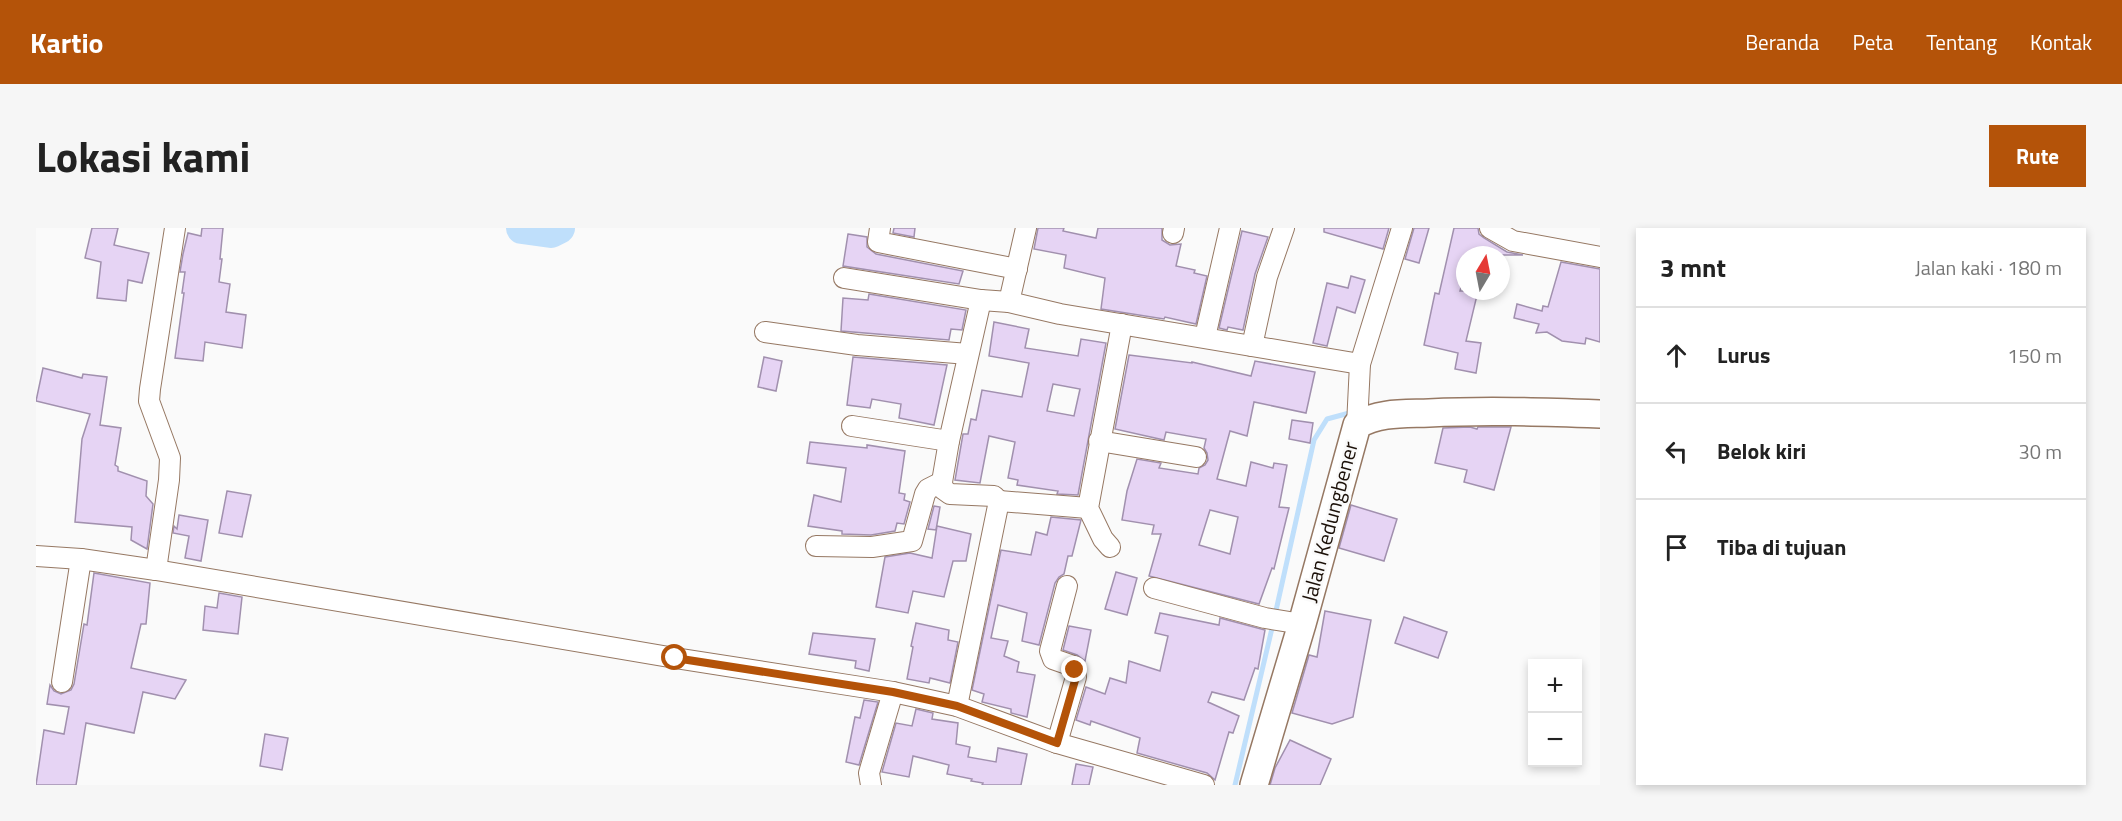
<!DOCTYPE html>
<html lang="id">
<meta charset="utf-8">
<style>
:root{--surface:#fff;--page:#f6f6f6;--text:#222;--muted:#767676;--line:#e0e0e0;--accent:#b45309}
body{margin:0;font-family:"Titillium Web",sans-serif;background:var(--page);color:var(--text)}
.controls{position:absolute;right:18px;bottom:18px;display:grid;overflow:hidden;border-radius:0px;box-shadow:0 3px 9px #0003}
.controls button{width:54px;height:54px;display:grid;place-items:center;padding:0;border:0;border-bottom:2px solid var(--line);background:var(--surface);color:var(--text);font:30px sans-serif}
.compass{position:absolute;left:1420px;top:18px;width:54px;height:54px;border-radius:50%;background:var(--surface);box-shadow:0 3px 9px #0003;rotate:10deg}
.stop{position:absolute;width:18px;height:18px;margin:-14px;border:4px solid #b45309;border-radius:50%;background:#fff}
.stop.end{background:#b45309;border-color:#fff;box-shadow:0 2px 6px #0008}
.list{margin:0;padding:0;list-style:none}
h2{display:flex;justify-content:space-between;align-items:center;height:78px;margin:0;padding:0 24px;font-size:26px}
h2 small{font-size:20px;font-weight:400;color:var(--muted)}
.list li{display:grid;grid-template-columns:39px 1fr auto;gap:18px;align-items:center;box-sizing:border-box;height:96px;padding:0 24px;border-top:2px solid var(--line)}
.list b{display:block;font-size:22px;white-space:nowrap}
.list em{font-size:20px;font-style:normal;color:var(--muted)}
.icon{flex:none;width:33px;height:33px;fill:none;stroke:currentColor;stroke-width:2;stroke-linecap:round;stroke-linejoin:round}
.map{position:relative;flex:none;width:1564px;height:557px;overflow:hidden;border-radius:0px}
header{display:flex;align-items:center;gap:36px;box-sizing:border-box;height:84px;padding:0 30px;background:var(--accent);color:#fff}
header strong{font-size:28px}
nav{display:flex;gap:33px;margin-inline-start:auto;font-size:21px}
.intro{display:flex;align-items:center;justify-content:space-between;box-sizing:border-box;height:144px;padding:0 36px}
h1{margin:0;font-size:42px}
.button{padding:15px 27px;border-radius:0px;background:var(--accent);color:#fff;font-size:21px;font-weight:700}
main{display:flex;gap:36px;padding:0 36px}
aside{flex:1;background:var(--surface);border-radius:0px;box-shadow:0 3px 9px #0003}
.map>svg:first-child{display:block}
</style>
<header>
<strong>Kartio</strong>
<nav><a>Beranda</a><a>Peta</a><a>Tentang</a><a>Kontak</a></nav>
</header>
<div class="intro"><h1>Lokasi kami</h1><a class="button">Rute</a></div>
<main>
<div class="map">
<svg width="1564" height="557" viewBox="0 0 1564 557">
<rect width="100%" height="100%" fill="#fafafa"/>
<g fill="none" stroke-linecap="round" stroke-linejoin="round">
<g stroke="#bfdffb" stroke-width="5">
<path d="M1239 387 1278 212 1291 191 1317 184"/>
<path d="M1199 557 1237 396"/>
</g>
<path stroke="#bfdffb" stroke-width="32" d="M486 0 515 4 523 0"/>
</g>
<g fill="#e6d4f4" stroke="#a190ae" stroke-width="1.5" fill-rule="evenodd">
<path d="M56 0H82L78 17 113 25 106 55 92 52 90 73 61 70 65 34 49 30Z"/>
<path d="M166 0H187L184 31H186L183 54 194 56 190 84 210 87 206 120 169 114 167 133 139 130 148 65H146L149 44H144L147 26 152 5 165 8Z"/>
<path d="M858 0H879L878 9 857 5Z"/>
<path d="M1002 0H1028L1027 3 1060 10 1062 0H1126V12L1134 17 1145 16 1140 38 1159 42 1158 45 1171 48 1160 96 1129 89 1128 91 1065 81 1069 50 1028 40 1030 27 998 21Z"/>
<path d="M1288 0H1353L1347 21 1288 4Z"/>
<path d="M1378 0H1393L1383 35 1369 31Z"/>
<path d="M1418 0H1442L1443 6 1448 10 1471 24 1487 27H1429V44L1424 63H1442L1430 113 1445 115 1440 145 1419 141 1422 125 1388 117 1399 65 1403 66Z"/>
<path d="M1206 3 1232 9 1219 46 1207 102 1192 99 1191 102 1183 100Z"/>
<path d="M812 6 831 9V19L840 26 927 43 923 56 807 38Z"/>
<path d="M1525 34 1564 41V114L1550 110 1549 116 1526 113 1511 104 1500 105 1503 96 1478 90 1481 76 1506 83 1507 78 1512 79Z"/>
<path d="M1315 48 1329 52 1319 85 1301 79 1291 118 1277 115 1291 55 1312 60Z"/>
<path d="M833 66 930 82 926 102 915 101 913 112 805 103 807 70 832 72Z"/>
<path d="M958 94 993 101 989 120 1042 128 1045 111 1070 115 1042 267 1021 266 1022 263 981 257 982 252 972 250 979 214 953 208 944 255 919 252 927 206H932L935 191 940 192 946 162 986 169 993 135 953 128ZM1017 156 1044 161 1038 188 1011 183Z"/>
<path d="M1093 127 1156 135V134L1215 148 1219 133 1279 144 1270 185 1218 174 1211 208 1194 203 1181 251 1210 258 1215 234 1237 240 1238 235 1251 237 1243 279 1253 280 1250 292 1238 341 1236 340 1223 376 1113 348 1125 306H1116L1118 297 1086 292 1091 263 1101 231 1125 235 1123 240 1162 246 1163 240 1169 237 1172 232 1171 225 1168 220 1170 211 1130 204 1128 212 1079 201ZM1174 282 1202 289 1194 326 1163 317Z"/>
<path d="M728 129 746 133 740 163 722 159Z"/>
<path d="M817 129 911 137 898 197 863 190 865 176 836 171 834 180 811 177Z"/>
<path d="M7 140 46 150 47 146 71 149 64 197 85 200 79 237 82 239V243L111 253 110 268 117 276 111 321 95 312 96 299 39 294 46 211 54 186 0 173Z"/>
<path d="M1256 192 1277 195 1274 215 1253 211Z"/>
<path d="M1434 199 1441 201 1442 199H1475L1458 262 1428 254 1431 242 1399 235 1407 200Z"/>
<path d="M774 214 831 220V217L869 223 863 265 869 266 868 272 874 274 868 296 861 295 859 303 835 307 806 306V303L772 298 778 267 805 274 810 240 771 235Z"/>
<path d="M191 263 215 267 206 309 183 305Z"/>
<path d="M1315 277 1361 291 1348 333 1303 320Z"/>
<path d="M898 278 904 279 900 302 892 301Z"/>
<path d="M143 287 172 292 165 333 149 330 153 308 137 305 138 298 141 301Z"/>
<path d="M1015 289 1045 292 1036 328H1032L1028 346 1023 349 1019 355 1003 417 986 413 991 385 962 377 955 410 972 413 968 428 983 434 981 444 999 447 991 489 975 485V481L946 474 948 466 936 462 965 322 995 327 1000 304 1011 307Z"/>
<path d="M901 298 935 306 930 333H917L908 369 877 363 872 385 840 379 849 329 874 325 896 330Z"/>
<path d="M1080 344 1101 350 1091 387 1069 381Z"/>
<path d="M58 345 114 355 110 396H105L95 440 150 452 139 471 107 464 98 505 50 495 40 557H0L8 502 28 506 33 479 11 476 14 457 18 463 25 466 35 462 38 456 48 396 51 397Z"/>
<path d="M183 365 206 369 202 406 167 402 169 378 181 380Z"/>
<path d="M1289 383 1335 392 1317 489 1296 496 1256 485 1273 427 1281 429Z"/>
<path d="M1124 385 1183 397 1184 390 1229 402 1222 441 1219 440 1208 472 1176 464 1172 474 1203 488 1197 505 1193 504 1179 552 1171 545 1101 525 1104 510 1055 493 1054 497 1040 492 1050 459 1069 466 1074 450 1090 455 1093 433 1124 443 1132 408 1119 405Z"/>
<path d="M1368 389 1411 404 1402 430 1359 415Z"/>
<path d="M880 395 913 402 912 412 922 414 914 455 894 450 893 455 871 451 877 419 875 418Z"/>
<path d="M1033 398 1055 402 1049 433 1041 427 1027 422Z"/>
<path d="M777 405 839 411 833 443 819 440 820 433 773 426Z"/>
<path d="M828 472 842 474 823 537 810 534 819 489 824 490Z"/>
<path d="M880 481 897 485 896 491 922 495 920 516 934 519 932 529 960 534 962 520 991 526 985 557H946L947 555 935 553 936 551 911 546 913 537 877 528 873 549 846 544 860 495 876 498Z"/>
<path d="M229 506 252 510 246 542 224 538Z"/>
<path d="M1254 512 1295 531 1284 557H1234L1239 540Z"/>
<path d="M1040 536 1057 539 1053 557H1036Z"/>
</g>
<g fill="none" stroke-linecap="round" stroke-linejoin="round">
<defs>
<g id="street">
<path d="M844 0 842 14 981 41"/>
<path d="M1454 0 1477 13 1564 29"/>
<path d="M1137 5 1138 0"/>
<path d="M808 50 945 72 973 74 1024 86 1324 136"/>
<path d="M973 74 990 0"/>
<path d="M729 104 821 117 932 126"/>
<path d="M1169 109 1194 0"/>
<path d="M1216 118 1231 49 1248 0"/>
<path d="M1321 197 1324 136 1366 0"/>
<path d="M816 198 913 213"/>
<path d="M1063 213 1160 229"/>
<path d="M963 273 1052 280"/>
<path d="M780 318 836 319 876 313 889 266 892 261 906 254"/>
<path d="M1074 319 1067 311 1052 280 1086 96"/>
<path d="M0 328 45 331 120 342 639 430 857 464 921 478 1021 515 1168 557"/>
<path d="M120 342 133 252 134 230 113 173 114 161 139 0"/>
<path d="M1118 360 1229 390 1266 396"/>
<path d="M26 454 45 331"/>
<path d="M921 478 963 273 958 268 914 266 907 261 906 254 913 213 945 72"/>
<path d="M1021 515 1040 449 1037 438 1017 431 1014 423 1031 358"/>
<path d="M835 557 833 545 857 464"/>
</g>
<path id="secondary" d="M1218 557 1266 396 1321 197C1344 184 1367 186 1393 185 1450 182 1507 184 1564 186"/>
</defs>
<use href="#street" stroke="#967863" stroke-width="22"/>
<use href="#secondary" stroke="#967863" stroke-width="30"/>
<use href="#street" stroke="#fff" stroke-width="20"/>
<use href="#secondary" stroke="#fff" stroke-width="27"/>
</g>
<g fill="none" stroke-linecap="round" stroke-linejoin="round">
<path stroke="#b45309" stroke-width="8" d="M639 430 857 464 921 478 1021 515 1040 449 1039 442"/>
</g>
<g text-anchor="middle" stroke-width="5" stroke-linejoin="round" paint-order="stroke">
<g font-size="21" fill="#1b1008" stroke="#fafafa">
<text transform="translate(1294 294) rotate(-75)" y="7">Jalan Kedungbener</text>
</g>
</g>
</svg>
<div class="controls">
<button>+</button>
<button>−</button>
</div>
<svg class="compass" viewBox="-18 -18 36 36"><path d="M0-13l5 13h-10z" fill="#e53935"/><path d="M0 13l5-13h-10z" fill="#767676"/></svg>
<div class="stop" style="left:639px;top:430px"></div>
<div class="stop end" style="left:1039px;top:442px"></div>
</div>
<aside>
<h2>3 mnt<small>Jalan kaki · 180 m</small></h2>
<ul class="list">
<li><svg class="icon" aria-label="ahead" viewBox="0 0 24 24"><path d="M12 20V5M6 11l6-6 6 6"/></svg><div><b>Lurus</b></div><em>150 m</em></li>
<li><svg class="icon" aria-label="left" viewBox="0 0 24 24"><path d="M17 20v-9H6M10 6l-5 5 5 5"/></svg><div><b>Belok kiri</b></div><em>30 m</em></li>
<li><svg class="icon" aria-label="arrive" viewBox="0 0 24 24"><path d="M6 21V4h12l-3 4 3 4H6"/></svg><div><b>Tiba di tujuan</b></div></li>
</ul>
</aside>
</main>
